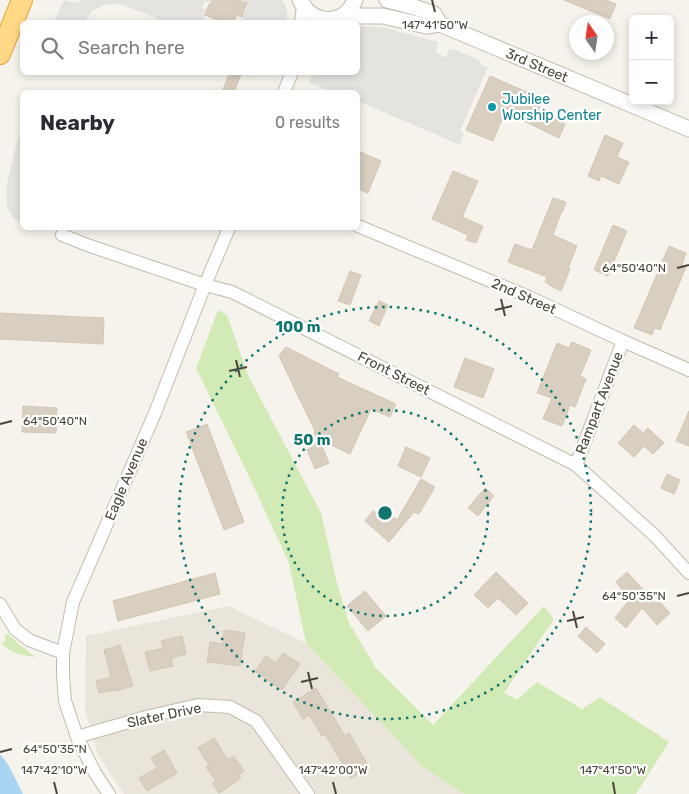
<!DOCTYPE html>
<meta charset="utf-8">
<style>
:root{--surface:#fff;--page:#f7f7f7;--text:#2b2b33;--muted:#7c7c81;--line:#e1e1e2}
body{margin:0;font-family:Rubik,sans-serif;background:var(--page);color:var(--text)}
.controls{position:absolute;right:15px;top:15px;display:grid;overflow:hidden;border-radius:8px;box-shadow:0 2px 8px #0003}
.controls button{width:45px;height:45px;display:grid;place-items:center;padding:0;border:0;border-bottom:1px solid var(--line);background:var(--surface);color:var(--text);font:25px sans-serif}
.compass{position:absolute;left:569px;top:15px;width:45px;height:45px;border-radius:50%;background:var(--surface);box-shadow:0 2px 8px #0003;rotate:347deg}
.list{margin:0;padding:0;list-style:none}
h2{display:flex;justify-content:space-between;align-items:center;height:65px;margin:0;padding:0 20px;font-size:21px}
h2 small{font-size:16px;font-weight:400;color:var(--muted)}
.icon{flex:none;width:28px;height:28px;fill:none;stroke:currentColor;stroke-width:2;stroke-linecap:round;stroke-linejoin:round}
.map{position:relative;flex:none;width:689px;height:794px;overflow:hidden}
.search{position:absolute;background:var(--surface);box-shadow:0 2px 8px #0003;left:20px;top:20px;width:340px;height:55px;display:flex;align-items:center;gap:12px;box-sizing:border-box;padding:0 18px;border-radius:8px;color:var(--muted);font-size:19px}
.panel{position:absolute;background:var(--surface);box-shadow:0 2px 8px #0003;left:20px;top:90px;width:340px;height:140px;border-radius:8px}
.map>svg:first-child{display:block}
</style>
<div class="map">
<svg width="689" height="794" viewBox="0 0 689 794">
<rect width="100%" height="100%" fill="#f6f3ec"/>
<path fill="#eae5da" d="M228 606 306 643 423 767 464 794H124L98 755 85 709 86 636Z"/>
<g fill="#d2eab5">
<path d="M218 310 227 315 248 375 321 513 337 583 349 623 376 668 433 725 544 606 554 619 504 693 517 700 537 682 582 709 600 697 669 742 636 794H464L423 767 306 643 289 563 253 485 196 368Z"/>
<path d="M8 634 21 646 36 657C20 655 13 654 1 643L6 640 5 635Z"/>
</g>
<g fill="#e5e3e0">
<path d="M64 0 76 3 82 0H213L212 3 205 1 202 8 207 10 203 20 205 22H164L154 17 123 5 113 4 104 5 92 11 84 22H54Z"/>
<path d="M243 0H282L285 4 287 12V22H241L248 5 243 2Z"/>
<path d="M363 26 386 28 438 42 436 53 446 57 449 50 454 49 479 60 481 64 488 67 460 131 464 133 460 145 358 101V92H335L309 83 313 73 358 72V27Z"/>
<path d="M22 125V223L12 217 7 206 6 189 9 173Z"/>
</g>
<path fill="#a9d4f2" d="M0 754 9 766 23 794H0Z"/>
<g fill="#d8cfc1" stroke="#d3c7b4">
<path d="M213 0H238L247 3 242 17 237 15 234 22H223L205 15 209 4H211Z"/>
<path d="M564 0H606L616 4 610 19Z"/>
<path d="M230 72H242L234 92H222Z"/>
<path d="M490 76 543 99 538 112 565 124 559 138 505 112 493 141 466 130Z"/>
<path d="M605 135 623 143 617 157 629 162 619 184 601 176 599 181 588 176Z"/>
<path d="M358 151 381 161 368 193 358 189Z"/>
<path d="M453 171 478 181 462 217 483 226 476 243 466 240 468 235 432 219Z"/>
<path d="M553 198 566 202 562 213H561L553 235 577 246 568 268 570 269 561 291 549 285V284L545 282 547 277 508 262 515 244 532 250Z"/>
<path d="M613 225 627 231 608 276 594 270Z"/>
<path d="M669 246 686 253 682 265 686 267 660 330 655 328 652 335 634 328Z"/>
<path d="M350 271 361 275 350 305 338 301Z"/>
<path d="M379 301 388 305 379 326 369 321Z"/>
<path d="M0 313 104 318 103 344 0 339Z"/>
<path d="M572 342 591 350 580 376 586 379 575 407 570 405 562 426 543 419 552 398 537 393 557 343 569 348Z"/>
<path d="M286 347 339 374 337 377 396 404 390 417 371 409 350 454 319 439 329 463 315 469 307 450 311 448 315 431 279 356Z"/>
<path d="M465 358 494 369 483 398 454 387Z"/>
<path d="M23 406 57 408 56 433 22 432Z"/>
<path d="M689 411V446L676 441Z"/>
<path d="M207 424 244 522 224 530 186 432Z"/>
<path d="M634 425 643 433 648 428 664 443 653 454 644 446 634 457 618 443Z"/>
<path d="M406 447 430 458 421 477 398 466Z"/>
<path d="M667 474 680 480 674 494 661 488Z"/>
<path d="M421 479 435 487 419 514 414 512 389 542 365 521 373 511 376 513 381 507 397 520Z"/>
<path d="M485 488 494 496 478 516 468 508Z"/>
<path d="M496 572 528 603 516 615 498 598 488 608 474 595Z"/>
<path d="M627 572 656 604 659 601 670 613 657 625 642 608 626 628 615 618 630 599 616 582Z"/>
<path d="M215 573 220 594 118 621 113 601Z"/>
<path d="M365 591 386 616 368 631 347 606Z"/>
<path d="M586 627 605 644 597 653 578 636Z"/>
<path d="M224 630 245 633 240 666 207 662 210 642 223 644Z"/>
<path d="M182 636 186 654 171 658 173 666 150 671 145 652 163 648 161 641Z"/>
<path d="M120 645 133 686 116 691 115 690 99 693 96 681 111 677 104 650Z"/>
<path d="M283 653 300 664 282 690 255 671 266 656 276 663Z"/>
<path d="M316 688 345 736 349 733 369 767 351 778 325 734 322 736 309 715 303 719 293 702Z"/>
<path d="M214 738 228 760 234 756 244 771 238 775 241 778 219 793 212 783 216 781 206 767 209 765 198 748Z"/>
<path d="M164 750 177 773 147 791 139 778 157 768 151 758Z"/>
</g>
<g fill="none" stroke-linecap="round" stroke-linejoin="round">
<defs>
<g id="minor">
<path d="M301 22 303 6"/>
<path d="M284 92 292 72"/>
<path d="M358 226 529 297 623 341 689 370"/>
<path d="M62 235 90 246 205 285 232 292 576 465 654 535 689 573"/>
<path d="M576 465 623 341"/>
<path d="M0 604 15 629 29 640 63 653"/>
<path d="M77 737 146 717 198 705 230 707 256 721 308 794"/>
<path d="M109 794 95 773 77 737 65 701 63 676V653L73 602 155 413 205 285 229 228"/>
</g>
<g id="tertiary">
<path d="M300 0C312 25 344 27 355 0"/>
<path d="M387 0 414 7 434 14 440 24 689 129"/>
<path d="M346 13 355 16H383L426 26 440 24"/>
</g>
<path id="trunk" d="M0 54 22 0"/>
</defs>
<use href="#minor" stroke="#c2bbae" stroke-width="14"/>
<use href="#tertiary" stroke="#c2bbae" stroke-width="17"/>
<use href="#trunk" stroke="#e0a43c" stroke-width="22"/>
<use href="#minor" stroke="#fff" stroke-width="12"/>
<use href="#tertiary" stroke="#fff" stroke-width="15"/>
<use href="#trunk" stroke="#ffd985" stroke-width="20"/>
</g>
<path fill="none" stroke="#4b4439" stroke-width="2" d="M432 0 435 12M677 268 689 265M501 299 505 316M495 310 512 306M236 360 240 377M229 371 247 367M0 424 12 421M677 596 689 593M573 611 577 628M567 621 584 617M308 672 312 689M301 682 318 678M0 752 12 749M54 782 57 794M333 782 336 794M613 782 615 794"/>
<g fill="none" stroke="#0f766e" stroke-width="2.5" stroke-dasharray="2.5 5">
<circle cx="385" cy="513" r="103"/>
<circle cx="385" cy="513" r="206"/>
</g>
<circle fill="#0f9aa8" stroke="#fff" stroke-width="2" cx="492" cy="107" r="5"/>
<g text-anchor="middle" stroke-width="4.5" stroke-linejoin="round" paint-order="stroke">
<g font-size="14" fill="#4b4439" stroke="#fff">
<text transform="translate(537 65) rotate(23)" y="5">3rd Street</text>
<text transform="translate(524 296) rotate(24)" y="5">2nd Street</text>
<text transform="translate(394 373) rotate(27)" y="5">Front Street</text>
<text transform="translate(599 403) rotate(-69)" y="5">Rampart Avenue</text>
<text transform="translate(126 479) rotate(-67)" y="5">Eagle Avenue</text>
<text transform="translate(164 715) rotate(-12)" y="5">Slater Drive</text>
</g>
<g font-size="14" fill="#0d838f" stroke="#fff" text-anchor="start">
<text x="502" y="104">Jubilee<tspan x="502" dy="16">Worship Center</tspan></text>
</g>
</g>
<g font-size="12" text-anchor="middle" fill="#4b4439" stroke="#fff" stroke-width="4.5" stroke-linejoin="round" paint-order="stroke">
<text x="435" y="29">147°41'50"W</text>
<text x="634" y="272">64°50'40"N</text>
<text x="55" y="425">64°50'40"N</text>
<text x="634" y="600">64°50'35"N</text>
<text x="55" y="753">64°50'35"N</text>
<text x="54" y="774">147°42'10"W</text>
<text x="333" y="774">147°42'00"W</text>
<text x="613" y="774">147°41'50"W</text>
</g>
<circle cx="385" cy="513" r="8" fill="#0f766e" stroke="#fff" stroke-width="2.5"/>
<g font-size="15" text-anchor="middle" font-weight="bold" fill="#0f766e" stroke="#fff" stroke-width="4.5" stroke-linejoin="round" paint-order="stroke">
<text x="298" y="332">100 m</text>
<text x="312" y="445">50 m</text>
</g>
</svg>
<div class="controls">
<button>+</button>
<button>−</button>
</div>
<svg class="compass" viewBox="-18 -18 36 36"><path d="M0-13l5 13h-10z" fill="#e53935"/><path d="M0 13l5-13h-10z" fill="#7c7c81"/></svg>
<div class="search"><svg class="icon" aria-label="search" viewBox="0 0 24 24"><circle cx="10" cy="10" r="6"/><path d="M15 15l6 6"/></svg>Search here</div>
<section class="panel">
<h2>Nearby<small>0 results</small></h2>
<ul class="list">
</ul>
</section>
</div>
